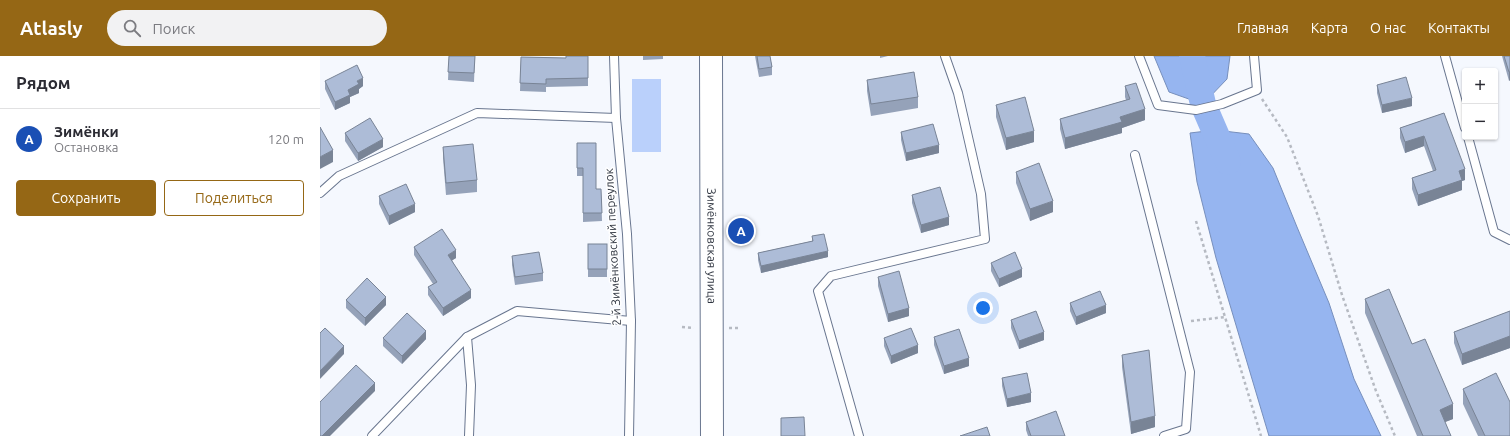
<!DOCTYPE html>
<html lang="ru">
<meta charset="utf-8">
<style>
:root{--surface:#fff;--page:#f2f2f3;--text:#2b2b33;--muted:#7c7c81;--line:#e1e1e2;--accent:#956715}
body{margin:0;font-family:Ubuntu,sans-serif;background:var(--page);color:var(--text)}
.controls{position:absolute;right:12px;top:12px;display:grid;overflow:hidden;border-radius:4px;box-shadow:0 1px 3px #0004}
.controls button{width:36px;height:36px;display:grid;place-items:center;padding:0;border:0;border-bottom:1px solid var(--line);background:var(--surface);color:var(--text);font:20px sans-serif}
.you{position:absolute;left:663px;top:252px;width:14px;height:14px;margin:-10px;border:3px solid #fff;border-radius:50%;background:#1a73e8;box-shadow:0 0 0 6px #1a73e833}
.badge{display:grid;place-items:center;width:26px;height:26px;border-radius:50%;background:var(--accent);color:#fff;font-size:13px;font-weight:700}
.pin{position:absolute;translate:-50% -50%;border:2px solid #fff;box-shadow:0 1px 4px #0006}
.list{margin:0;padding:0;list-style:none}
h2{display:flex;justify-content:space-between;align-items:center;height:52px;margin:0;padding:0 16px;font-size:17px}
h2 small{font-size:13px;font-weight:400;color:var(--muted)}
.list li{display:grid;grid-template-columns:26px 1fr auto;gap:12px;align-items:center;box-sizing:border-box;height:60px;padding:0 16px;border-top:1px solid var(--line)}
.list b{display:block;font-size:15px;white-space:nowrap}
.list p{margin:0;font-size:13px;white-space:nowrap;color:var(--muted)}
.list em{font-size:13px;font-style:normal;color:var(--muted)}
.actions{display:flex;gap:8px;padding:12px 16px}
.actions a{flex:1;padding:9px 0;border:1px solid var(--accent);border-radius:4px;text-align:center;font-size:14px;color:var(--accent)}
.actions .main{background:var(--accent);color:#fff}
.icon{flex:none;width:22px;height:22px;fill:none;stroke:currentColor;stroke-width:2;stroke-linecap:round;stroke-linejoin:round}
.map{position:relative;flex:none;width:1190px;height:380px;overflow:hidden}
header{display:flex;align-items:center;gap:24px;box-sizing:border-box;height:56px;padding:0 20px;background:var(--accent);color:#fff}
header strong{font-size:19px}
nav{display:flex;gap:22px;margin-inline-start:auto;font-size:14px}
.search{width:280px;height:36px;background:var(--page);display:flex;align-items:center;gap:10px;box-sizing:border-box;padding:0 14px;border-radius:22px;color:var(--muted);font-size:15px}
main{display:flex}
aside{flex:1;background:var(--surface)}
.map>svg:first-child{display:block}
</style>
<header>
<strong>Atlasly</strong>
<div class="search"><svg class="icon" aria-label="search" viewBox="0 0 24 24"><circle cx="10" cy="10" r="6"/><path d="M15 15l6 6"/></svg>Поиск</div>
<nav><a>Главная</a><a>Карта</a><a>О нас</a><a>Контакты</a></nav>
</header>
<main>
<aside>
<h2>Рядом<small></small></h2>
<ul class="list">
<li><span class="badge" style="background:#1a4fb4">A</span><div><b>Зимёнки</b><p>Остановка</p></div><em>120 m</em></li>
</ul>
<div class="actions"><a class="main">Сохранить</a><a>Поделиться</a></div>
</aside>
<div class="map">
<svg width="1190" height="380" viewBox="0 0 1190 380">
<rect width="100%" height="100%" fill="#f5f8fe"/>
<rect fill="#bad0fb" x="312" y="23" width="29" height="73"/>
<g fill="#96b5f0" stroke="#778fbc">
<path d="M834 0H910L907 23 883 48 849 36Z"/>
<path d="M895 74 929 78 953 112 977 171 1009 247 1034 323 1061 380H949L896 202 877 126 870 77Z"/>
</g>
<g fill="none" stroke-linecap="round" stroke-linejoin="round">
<path stroke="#96b5f0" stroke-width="26" d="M872 0 883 48 908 106"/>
<defs>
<g id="lane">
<path d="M294 0 296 62 307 178 311 265 309 380"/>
<path d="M819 0 838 49 876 54 902 48 937 34 934 0"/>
<path d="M1125 0 1145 72"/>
<path d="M1148 81 1174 176 1190 184"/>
<path d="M815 99 870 316 866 373 844 380"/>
<path d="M0 137 19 120 157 57 296 62"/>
<path d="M52 380 147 281"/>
<path d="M149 380 151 329 147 281 197 255 311 265"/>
<path d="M539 380 498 235 511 220 665 183 661 138 638 37 625 0"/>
</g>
<g id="secondary">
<path id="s1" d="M391 0 392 380"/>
</g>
</defs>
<use href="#lane" stroke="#69768f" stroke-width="10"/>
<use href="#secondary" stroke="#69768f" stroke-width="24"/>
<g stroke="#b6bac2" stroke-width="2.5" stroke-dasharray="3 3" stroke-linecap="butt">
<path d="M942 43 967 81 998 160 1022 239 1056 335 1075 380"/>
<path d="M876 165 905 261"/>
<path d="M871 265 905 261 941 380"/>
<path d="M362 271 374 272"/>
<path d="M409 272H419"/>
</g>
<use href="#lane" stroke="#fff" stroke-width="8"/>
<use href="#secondary" stroke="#fff" stroke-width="22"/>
</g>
<g fill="#95a2b9">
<path d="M129 0H155L154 26 128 24Z"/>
<path d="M268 0V30L226 31V36L200 35 201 1 246 2Z"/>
<path d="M323 0H343V3L323 4Z"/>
<path d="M435 0H450L452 11V19L439 21Z"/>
<path d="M560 0H568L560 2Z"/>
<path d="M1182 0H1190V24L1189 25Z"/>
<path d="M547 24 598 41V52L551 60 547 35Z"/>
<path d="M5 25 43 30 39 33V37L30 41V47L15 54 5 33Z"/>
<path d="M1057 29 1092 50 1062 57 1057 37Z"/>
<path d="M805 30 825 64 802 72V77L745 93 740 73V63L806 44 805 41Z"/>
<path d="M676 49 714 86 686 94 676 61Z"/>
<path d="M1124 57 1145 124 1142 125V134L1098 150 1092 133V122L1113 115 1104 90 1085 97 1080 82V72Z"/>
<path d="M581 76 619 97 586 105 581 84Z"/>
<path d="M25 77 63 91 38 105 25 85Z"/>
<path d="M257 87 276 133H281L282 165 263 166V120H257Z"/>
<path d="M123 91 157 124V136L126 139 123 102Z"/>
<path d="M696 116 733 156 710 165 696 127Z"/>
<path d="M592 139 629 169 601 177 592 147Z"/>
<path d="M59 140 95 156 69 169 59 148Z"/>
<path d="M492 180 508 201 441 217 438 204V197L492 185Z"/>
<rect x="268" y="188" width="19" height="33"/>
<path d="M94 191 136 202 132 204 151 242 123 260 108 239V231L113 228 94 199Z"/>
<path d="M192 200 223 217V225L195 229 192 209Z"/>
<path d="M671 207 702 221 679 231 671 215Z"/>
<path d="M558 221 589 260 568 266 558 230Z"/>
<path d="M1045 243 1092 288 1133 363 1125 366 1131 380H1097L1045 257Z"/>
<path d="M26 244 66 249 45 270 26 252Z"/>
<path d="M750 247 786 257 756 269 750 255Z"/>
<path d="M1190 255V292L1142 309 1134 287V276Z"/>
<path d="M691 264 724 284 699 293 691 272Z"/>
<path d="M614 281 649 310 624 318 614 289Z"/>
<path d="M63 282 106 283 82 308 63 290Z"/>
<path d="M564 282 598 297 571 308 564 290Z"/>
<path d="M802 299 835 371 811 378 802 311Z"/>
<path d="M682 322 711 346 687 351 682 330Z"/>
<path d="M1143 333 1190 380H1158L1143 348Z"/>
<path d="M706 366 745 380H708L706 374Z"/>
</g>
<g fill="#798496">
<path d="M1189 16H1190V24L1189 25Z"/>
<path d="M43 22V30L39 33V37L30 41V47L15 54V46L37 25Z"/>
<path d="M1092 42V50L1062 57V49Z"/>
<path d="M825 53V64L802 72V77L745 93V82L800 61Z"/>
<path d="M714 75V86L686 94V82Z"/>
<path d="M1104 80V90L1085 97V86Z"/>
<path d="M63 83V91L38 105V97Z"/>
<path d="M619 89V97L586 105V97Z"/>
<path d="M13 94V106L0 113V101Z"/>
<path d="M1145 113V124L1142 125V134L1098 150V139L1139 115Z"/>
<path d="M733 145V156L710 165V153Z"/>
<path d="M95 148V156L69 169V160Z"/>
<path d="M629 161V169L601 177V169Z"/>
<path d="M136 194V202L128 207V199Z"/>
<path d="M508 195V201L441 217V210Z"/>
<path d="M702 213V221L679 231V223Z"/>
<path d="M151 234V242L123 260V252Z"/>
<path d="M66 241V249L45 270V262Z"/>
<path d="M786 249V257L756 269V261Z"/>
<path d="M589 252V260L568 266V258Z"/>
<path d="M106 275V283L82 308V300Z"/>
<path d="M724 276V284L699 293V285Z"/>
<path d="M1190 280V292L1142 309V298Z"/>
<path d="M598 289V297L571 308V300Z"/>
<path d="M24 290V298L0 323V315Z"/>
<path d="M649 302V310L624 318V310Z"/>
<path d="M55 327V335L10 380H2Z"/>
<path d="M711 337V346L687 351V343Z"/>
<path d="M1133 348V363L1120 368V354Z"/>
<path d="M835 360V371L811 378V366Z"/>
</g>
<g fill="#adbcd7" stroke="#798496">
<path d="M129 0H155L154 17 128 16Z"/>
<path d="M246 0H268V22L226 23V28L200 27 201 1 246 2Z"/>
<path d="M437 0H450L452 11 439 13Z"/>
<path d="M1184 0H1190V16H1189Z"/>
<path d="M37 9 43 22 37 25 39 28 28 34 30 39 15 46 5 25Z"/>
<path d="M594 16 598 41 551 48 547 24Z"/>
<path d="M1086 21 1092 42 1062 49 1057 29Z"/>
<path d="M816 27 825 53 800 61 802 66 745 82 740 63 810 43 805 30Z"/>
<path d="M705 41 714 75 686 82 676 49Z"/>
<path d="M1124 57 1145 113 1139 115 1142 124 1098 139 1092 122 1116 114 1104 80 1085 86 1080 72Z"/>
<path d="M50 62 63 83 38 97 25 77Z"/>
<path d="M613 68 619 89 586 97 581 76Z"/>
<path d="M0 71 13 94 0 101Z"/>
<path d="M257 87H276V133H281L282 157H263V112H257Z"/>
<path d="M153 88 157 124 126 127 123 91Z"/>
<path d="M719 107 733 145 710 153 696 116Z"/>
<path d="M86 128 95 148 69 160 59 140Z"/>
<path d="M620 131 629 161 601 169 592 139Z"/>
<path d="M122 173 136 194 128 199 151 234 123 252 108 231 117 226 94 191Z"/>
<path d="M504 178 508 195 441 210 438 197 493 185 492 180Z"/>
<rect x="268" y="188" width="19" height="25"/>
<path d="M219 196 223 217 195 221 192 200Z"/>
<path d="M695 196 702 213 679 223 671 207Z"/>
<path d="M579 215 589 252 568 258 558 221Z"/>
<path d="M47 222 66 241 45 262 26 244Z"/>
<path d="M1069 233 1092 288 1105 283 1133 348 1120 354 1131 380H1103L1045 243Z"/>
<path d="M780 235 786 249 756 261 750 247Z"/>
<path d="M716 255 724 276 699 285 691 264Z"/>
<path d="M1190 255V280L1142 298 1134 276Z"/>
<path d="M87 257 106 275 82 300 63 282Z"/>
<path d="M5 272 24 290 0 315V277Z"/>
<path d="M591 272 598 289 571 300 564 282Z"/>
<path d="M639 273 649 302 624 310 614 281Z"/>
<path d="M829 294 835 360 811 366 802 299Z"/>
<path d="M36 309 55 327 2 380H0V346Z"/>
<path d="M707 317 711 337 687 343 682 322Z"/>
<path d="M1176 317 1190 346V380H1165L1143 333Z"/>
<path d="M736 355 745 380H711L706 366Z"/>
<path d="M484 361 485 380H461V362Z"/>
<path d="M667 371 670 380H640Z"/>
</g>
<g text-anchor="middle" stroke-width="3" stroke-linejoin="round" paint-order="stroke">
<g font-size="12" fill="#303641" stroke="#fff">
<text dy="4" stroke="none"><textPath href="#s1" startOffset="190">Зимёнковская улица</textPath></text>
<text transform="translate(293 191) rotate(-93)" y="4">2-й Зимёнковский переулок</text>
</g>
</g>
</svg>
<div class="controls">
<button>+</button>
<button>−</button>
</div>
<div class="you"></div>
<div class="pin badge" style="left:421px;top:175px;background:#1a4fb4">A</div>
</div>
</main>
